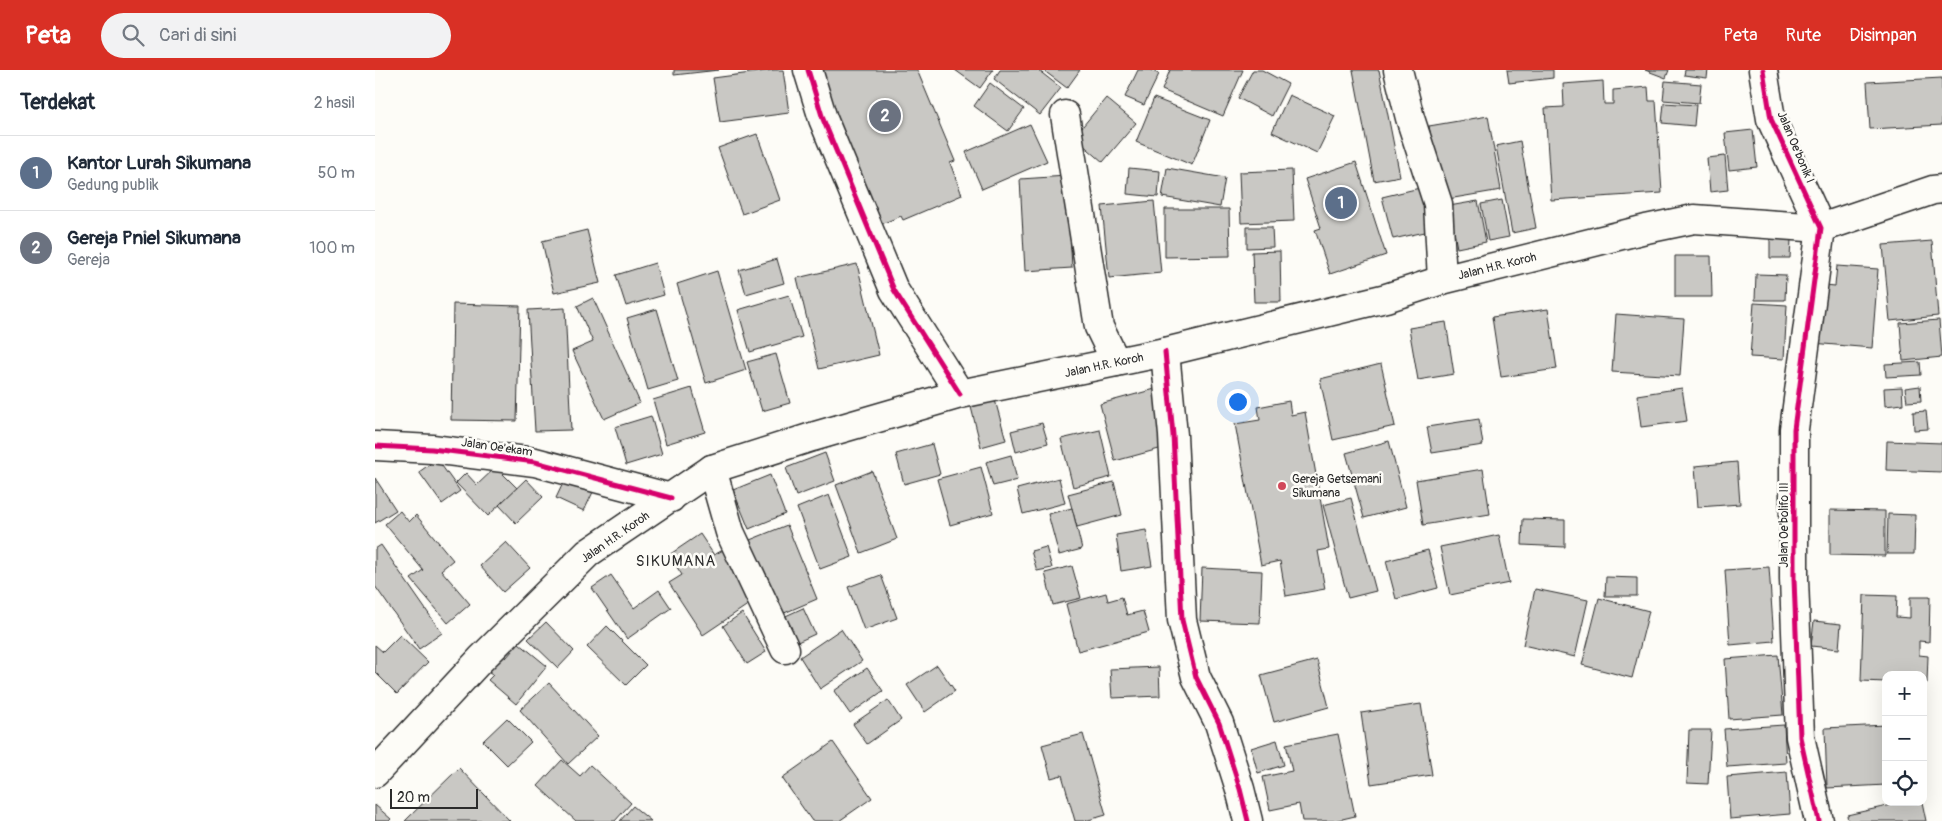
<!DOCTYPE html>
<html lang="id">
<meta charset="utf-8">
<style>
:root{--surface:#fff;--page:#f2f2f3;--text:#1f2937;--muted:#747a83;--line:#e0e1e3;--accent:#d93025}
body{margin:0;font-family:Pangolin,sans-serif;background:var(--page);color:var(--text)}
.controls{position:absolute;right:15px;bottom:15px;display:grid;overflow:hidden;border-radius:10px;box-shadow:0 5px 20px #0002}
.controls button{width:45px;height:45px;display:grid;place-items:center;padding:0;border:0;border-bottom:1px solid var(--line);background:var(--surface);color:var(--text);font:25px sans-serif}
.scale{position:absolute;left:15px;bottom:12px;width:88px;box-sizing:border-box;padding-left:5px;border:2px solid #2b2b2b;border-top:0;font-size:14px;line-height:18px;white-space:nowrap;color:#2b2b2b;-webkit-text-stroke:4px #fdfcf7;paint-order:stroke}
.you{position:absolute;left:862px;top:331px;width:18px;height:18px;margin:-12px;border:4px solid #fff;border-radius:50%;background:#1a73e8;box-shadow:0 0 0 8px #1a73e833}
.badge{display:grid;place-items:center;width:32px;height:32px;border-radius:50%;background:var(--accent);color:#fff;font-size:16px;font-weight:700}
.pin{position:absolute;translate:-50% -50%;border:2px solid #fff;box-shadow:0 1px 5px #0006}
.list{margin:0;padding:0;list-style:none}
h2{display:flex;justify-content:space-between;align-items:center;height:65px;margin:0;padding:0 20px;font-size:21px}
h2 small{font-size:16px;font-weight:400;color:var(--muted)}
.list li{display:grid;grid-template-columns:32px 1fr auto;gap:15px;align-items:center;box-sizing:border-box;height:75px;padding:0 20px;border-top:1px solid var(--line)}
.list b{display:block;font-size:19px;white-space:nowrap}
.list p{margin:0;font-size:16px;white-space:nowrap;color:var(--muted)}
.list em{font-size:16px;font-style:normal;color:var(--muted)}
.icon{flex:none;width:28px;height:28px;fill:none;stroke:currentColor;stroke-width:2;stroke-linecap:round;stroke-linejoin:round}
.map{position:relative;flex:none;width:1567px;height:751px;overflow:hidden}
header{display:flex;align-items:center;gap:30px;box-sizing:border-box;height:70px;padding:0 25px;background:var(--accent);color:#fff}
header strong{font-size:24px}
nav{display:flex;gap:28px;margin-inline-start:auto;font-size:18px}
.search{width:350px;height:45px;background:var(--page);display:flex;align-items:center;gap:12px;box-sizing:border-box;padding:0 18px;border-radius:28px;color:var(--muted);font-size:19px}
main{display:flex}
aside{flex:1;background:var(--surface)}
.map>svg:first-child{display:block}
</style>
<header>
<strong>Peta</strong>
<div class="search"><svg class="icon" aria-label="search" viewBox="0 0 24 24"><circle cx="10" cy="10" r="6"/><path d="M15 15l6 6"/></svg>Cari di sini</div>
<nav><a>Peta</a><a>Rute</a><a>Disimpan</a></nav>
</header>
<main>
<aside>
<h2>Terdekat<small>2 hasil</small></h2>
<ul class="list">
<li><span class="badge" style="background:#5c6f8a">1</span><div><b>Kantor Lurah Sikumana</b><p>Gedung publik</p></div><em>50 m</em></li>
<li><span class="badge" style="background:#6b7280">2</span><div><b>Gereja Pniel Sikumana</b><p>Gereja</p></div><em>100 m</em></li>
</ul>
</aside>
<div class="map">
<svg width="1567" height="751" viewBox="0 0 1567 751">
<rect width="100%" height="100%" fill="#fdfcf7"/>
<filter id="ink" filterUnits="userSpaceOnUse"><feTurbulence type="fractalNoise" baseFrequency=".02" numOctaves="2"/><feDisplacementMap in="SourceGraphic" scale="10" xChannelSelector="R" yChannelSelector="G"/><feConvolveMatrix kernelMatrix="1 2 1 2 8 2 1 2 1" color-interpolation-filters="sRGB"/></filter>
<g filter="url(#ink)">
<g fill="#c9c8c4" stroke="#2b2b2b">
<path d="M299 0H344L299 5Z"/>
<path d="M399 0H408L414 43 345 52 338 8Z"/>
<path d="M444 0H542L580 91 575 93 587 125 528 150 526 146 504 155Z"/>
<path d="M580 0H618L605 18Z"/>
<path d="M625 0H663L686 18 665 45 619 9Z"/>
<path d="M668 0H705L692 18Z"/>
<path d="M763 0H775L784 4 769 35 750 27Z"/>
<path d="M795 0H868L848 46 787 20Z"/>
<path d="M878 0H887L913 14 897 46 863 28Z"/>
<path d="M978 0H1004L1025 106 999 111Z"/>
<path d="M1132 0H1178V8L1134 13Z"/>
<path d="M1270 0H1294L1291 8Z"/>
<path d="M1310 0H1333L1332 8 1309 5Z"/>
<path d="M1567 8V55L1495 59 1492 12Z"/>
<path d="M1228 11 1229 34H1238V20L1273 17 1274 31H1281L1287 123 1176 130 1170 38 1189 37 1188 14Z"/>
<path d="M1290 11 1326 14 1324 33 1288 30Z"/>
<path d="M615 13 649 39 633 61 599 36Z"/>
<path d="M914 25 960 46 942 83 897 62Z"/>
<path d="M731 28 761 53 728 92 699 67Z"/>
<path d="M779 28 835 50 817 95 761 72Z"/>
<path d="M1289 33 1321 35 1319 56 1287 53Z"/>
<path d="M1113 46 1126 120 1067 130 1054 56Z"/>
<path d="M655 54 672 91 607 119 591 82Z"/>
<path d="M1378 60 1382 97 1354 100 1350 63Z"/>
<path d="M382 64 405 130 367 144 343 78Z"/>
<path d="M1145 71 1161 158 1137 163 1121 76Z"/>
<path d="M1350 86 1353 120 1335 122 1332 88Z"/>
<path d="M981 92 1011 185 955 204 940 160 946 158 930 109Z"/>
<path d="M754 98 785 101 783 127 752 124Z"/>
<path d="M792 98 850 108 845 137 787 127Z"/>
<path d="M917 100 919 151 866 153 864 102Z"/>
<path d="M692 106 697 198 650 201 645 109Z"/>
<path d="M1049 117 1059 160 1018 169 1007 127Z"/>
<path d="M1127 130 1134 167 1113 171 1106 134Z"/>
<path d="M779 131 786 203 734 208 727 136Z"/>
<path d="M1103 131 1111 172 1082 178 1074 136Z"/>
<path d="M790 139H854L855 186 790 187Z"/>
<path d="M872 157H897L898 177 872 178Z"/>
<path d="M212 160 225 213 179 223 167 171Z"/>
<path d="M1395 169 1416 170 1415 188H1395Z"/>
<path d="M1557 171 1563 246 1515 251 1508 175Z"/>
<path d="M905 181 906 232H879L877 182Z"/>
<path d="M1300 186H1336L1337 227H1300Z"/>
<path d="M402 189 409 213 371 224 364 200Z"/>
<path d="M280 193 289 225 251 236 241 205Z"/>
<path d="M482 194 504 285 444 299 422 208Z"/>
<path d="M1462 196 1503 199 1497 278 1437 273 1441 214 1460 216Z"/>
<path d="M342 201 371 300 331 313 302 214Z"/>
<path d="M1381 204 1411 205 1410 230H1380Z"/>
<path d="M414 225 427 267 375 282 363 240Z"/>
<path d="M218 228 265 333 229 349 197 281 218 272 202 236Z"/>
<path d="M1379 233 1412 235 1409 289 1375 287Z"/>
<path d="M78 234 145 236 142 351 76 350Z"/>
<path d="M190 238 196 360 160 361 153 240Z"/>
<path d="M282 239 303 311 273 320 252 248Z"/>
<path d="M1173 239 1182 299 1126 307 1117 247Z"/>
<path d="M1241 244 1309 249 1305 306 1237 302Z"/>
<path d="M1564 250 1567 287 1528 291 1525 253Z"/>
<path d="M1071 252 1079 304 1043 310 1034 258Z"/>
<path d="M401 284 415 333 387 341 372 292Z"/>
<path d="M1545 292 1546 305 1511 307 1510 294Z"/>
<path d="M1006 294 1020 356 958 370 945 309Z"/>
<path d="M1545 316 1546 331 1532 332 1530 318Z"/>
<path d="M1527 317 1528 334 1510 336 1509 318Z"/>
<path d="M317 318 330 362 291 374 278 330Z"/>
<path d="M1307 318 1312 351 1266 357 1262 325Z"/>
<path d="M780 319 795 376 740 391 725 334Z"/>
<path d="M620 330 631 370 606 377 596 337Z"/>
<path d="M914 331 916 345 930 342 954 479 943 481 950 519 911 526 905 491 886 495 860 354 885 350 883 337Z"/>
<path d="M1551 341 1553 359 1539 360 1538 342Z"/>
<path d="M276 346 287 384 251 395 240 357Z"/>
<path d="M1104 349 1108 375 1057 383 1052 357Z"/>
<path d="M667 353 673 373 641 382 636 361Z"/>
<path d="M725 360 736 407 698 417 686 369Z"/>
<path d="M1014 371 1031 437 989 448 971 383Z"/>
<path d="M1512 371 1567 373V402L1511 400Z"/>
<path d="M557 374 565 404 529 414 521 384Z"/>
<path d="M450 383 460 411 421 426 411 398Z"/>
<path d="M636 385 642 410 618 416 611 392Z"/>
<path d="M62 389 85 421 67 434 44 402Z"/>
<path d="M1362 392 1365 434 1323 437 1320 396Z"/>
<path d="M121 397 142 418 113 446 81 413 91 403 102 415Z"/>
<path d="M606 397 618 443 575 455 562 409Z"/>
<path d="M1108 399 1115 444 1048 455 1041 410Z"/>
<path d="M497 401 522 469 486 483 461 415Z"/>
<path d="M395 405 410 444 374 459 358 420Z"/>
<path d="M0 408 21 440 0 453Z"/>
<path d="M684 408 690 433 648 444 642 419Z"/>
<path d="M151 409 168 427 141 453 124 435Z"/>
<path d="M190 409 218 422 209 441 181 428Z"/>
<path d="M739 412 747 445 702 457 693 424Z"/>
<path d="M454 425 477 487 445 499 422 438Z"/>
<path d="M976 428 1001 521 973 528 948 435Z"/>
<path d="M697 438 707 479 684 485 673 444Z"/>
<path d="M1455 440 1510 441V486L1455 485Z"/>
<path d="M25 441 34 452 41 445 78 490 66 500 95 534 73 553 36 509 48 500 10 454Z"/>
<path d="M1513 444 1540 445 1539 484H1512Z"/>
<path d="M1148 449 1190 450V477L1147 475Z"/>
<path d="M412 455 442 529 400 547 370 472Z"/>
<path d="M771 460 777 496 746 501 741 465Z"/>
<path d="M325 464 339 485 348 480 380 530 328 565 294 513 307 505 294 485Z"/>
<path d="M1124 465 1134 513 1075 525 1065 477Z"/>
<path d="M131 472 155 498 128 522 105 496Z"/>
<path d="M6 475 67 563 44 579 0 516V479Z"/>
<path d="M671 477 677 498 662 501 656 481Z"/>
<path d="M1053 480 1063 518 1021 529 1011 491Z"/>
<path d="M697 496 706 528 678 535 670 503Z"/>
<path d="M1394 497 1399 571 1355 575 1350 500Z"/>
<path d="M827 498 887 501 885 553 825 551Z"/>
<path d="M236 505 259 538 284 520 296 538 252 569 217 518Z"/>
<path d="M506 505 522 548 489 560 473 517Z"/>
<path d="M1231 507 1262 508V526H1230Z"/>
<path d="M1160 519 1213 530 1200 587 1148 575Z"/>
<path d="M731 523 733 531 747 527 752 545 768 541 774 562 703 581 691 534Z"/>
<path d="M1489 525 1522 526 1521 547 1535 548V527H1555L1554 572 1544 571V585L1553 586 1552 613H1548V605H1511V612L1486 611Z"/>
<path d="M1224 528 1274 541 1257 608 1207 595Z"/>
<path d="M428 538 440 564 414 576 402 550Z"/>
<path d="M367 543 391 582 372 594 348 556Z"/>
<path d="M1439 551 1466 554 1464 579 1436 576Z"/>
<path d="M171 552 199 581 183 598 153 569Z"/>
<path d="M232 556 271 595 251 615 212 577Z"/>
<path d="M466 559 487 591 445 619 425 587Z"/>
<path d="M25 565 53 592 22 624 0 602V575L8 582Z"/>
<path d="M144 573 172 596 141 634 113 610 118 605 112 600 126 583 131 588Z"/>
<path d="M1403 585 1408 645 1354 649 1350 589Z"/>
<path d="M942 590 954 637 899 652 886 605Z"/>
<path d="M562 595 580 621 550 642 532 615Z"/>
<path d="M784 597 785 626 737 628 735 599Z"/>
<path d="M492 598 508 621 475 644 459 621Z"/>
<path d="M174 613 223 666 193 694 145 640Z"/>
<path d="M513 630 526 650 492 674 478 654Z"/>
<path d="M1046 634 1057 705 996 714 986 643Z"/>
<path d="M132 648 156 672 132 695 108 671Z"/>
<path d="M1409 655 1411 693 1352 697 1349 659Z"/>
<path d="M1511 655V715L1452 718 1450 658Z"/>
<path d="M1314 660H1336L1333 714 1312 713Z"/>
<path d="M708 664 731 745 710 751H700L687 705 676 708 667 675Z"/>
<path d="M963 664 980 746 959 751H927L924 734 895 740 888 707 917 701 911 674Z"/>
<path d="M902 670 909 695 883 703 876 678Z"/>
<path d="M458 672 497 728 464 751H437L407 708Z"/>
<path d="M187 690 205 706 215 695 256 733 240 751H201L163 716Z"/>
<path d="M84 698 135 751H30Z"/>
<path d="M1412 702 1415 744 1355 749 1352 707Z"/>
<path d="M1530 732H1547L1551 751H1473L1472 745Z"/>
<path d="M0 735 16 749 14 751H0Z"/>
<path d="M258 736 276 751H245Z"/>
</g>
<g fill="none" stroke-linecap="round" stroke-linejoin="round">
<defs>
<g id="minor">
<path d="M433 0 448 49 519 220 585 324"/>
<path d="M1023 0 1035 48 1063 134 1067 210"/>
<path d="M690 45 724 257 741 292"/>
<path d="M790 282 798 365 807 550 821 607 844 653 865 719 873 751"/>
<path d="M337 399 355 462 410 579"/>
<path d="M1444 751 1425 667 1419 509V359L1446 158"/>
</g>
<g id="tertiary">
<path d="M1388 0 1396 49 1446 158"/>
<path d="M0 376 57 379 160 392 296 428"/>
</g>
<path id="secondary" d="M0 703 106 589 213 483 337 399 437 367 585 324 790 282 1011 228 1067 210 1271 159 1319 149 1446 158 1558 120 1567 119"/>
</defs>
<use href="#minor" stroke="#2b2b2b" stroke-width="31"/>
<use href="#tertiary" stroke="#2b2b2b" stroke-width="31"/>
<use href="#secondary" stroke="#2b2b2b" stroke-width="31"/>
<use href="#minor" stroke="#fdfcf7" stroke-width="28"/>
<use href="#tertiary" stroke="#fdfcf7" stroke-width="28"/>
<use href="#secondary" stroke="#fdfcf7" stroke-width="28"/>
<defs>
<g id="cycleway">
<path d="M433 0 448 49 519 220 585 324"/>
<path d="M1388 0 1396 49 1446 158 1419 359V509L1425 667 1444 751"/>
<path d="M790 282 798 365 807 550 821 607 844 653 865 719 873 751"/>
<path d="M0 376 57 379 160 392 296 428"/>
</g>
</defs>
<use href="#cycleway" stroke="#fdfcf7" stroke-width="8"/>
<use href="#cycleway" stroke="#d6006c" stroke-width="5"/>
</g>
</g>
<circle fill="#d1495b" stroke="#fdfcf7" stroke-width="2" cx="907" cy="416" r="5"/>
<g text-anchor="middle" stroke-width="5" stroke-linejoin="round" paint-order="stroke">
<g font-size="12" fill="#2b2b2b" stroke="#fdfcf7">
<text transform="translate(1421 77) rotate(67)" y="4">Jalan Oe'bonik I</text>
<text transform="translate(1122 196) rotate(-14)" y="4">Jalan H.R. Koroh</text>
<text transform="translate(729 295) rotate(-12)" y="4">Jalan H.R. Koroh</text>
<text transform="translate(122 377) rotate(8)" y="4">Jalan Oe'ekam</text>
<text transform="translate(1409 455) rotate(-90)" y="4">Jalan Oe'bolifo III</text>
<text transform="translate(240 467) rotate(-35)" y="4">Jalan H.R. Koroh</text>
</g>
<g font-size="12" fill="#2b2b2b" stroke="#fdfcf7" text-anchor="start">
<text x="917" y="413">Gereja Getsemani<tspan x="917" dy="14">Sikumana</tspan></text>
</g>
<g font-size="15" letter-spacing="1" fill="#2b2b2b" stroke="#fdfcf7">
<text x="301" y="496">SIKUMANA</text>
</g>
</g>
</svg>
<div class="controls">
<button>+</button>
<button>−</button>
<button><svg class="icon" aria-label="locate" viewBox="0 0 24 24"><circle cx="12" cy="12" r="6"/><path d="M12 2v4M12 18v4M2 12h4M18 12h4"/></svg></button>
</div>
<div class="scale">20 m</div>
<div class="you"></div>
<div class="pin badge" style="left:966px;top:133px;background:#5c6f8a">1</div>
<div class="pin badge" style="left:510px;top:46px;background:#6b7280">2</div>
</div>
</main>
